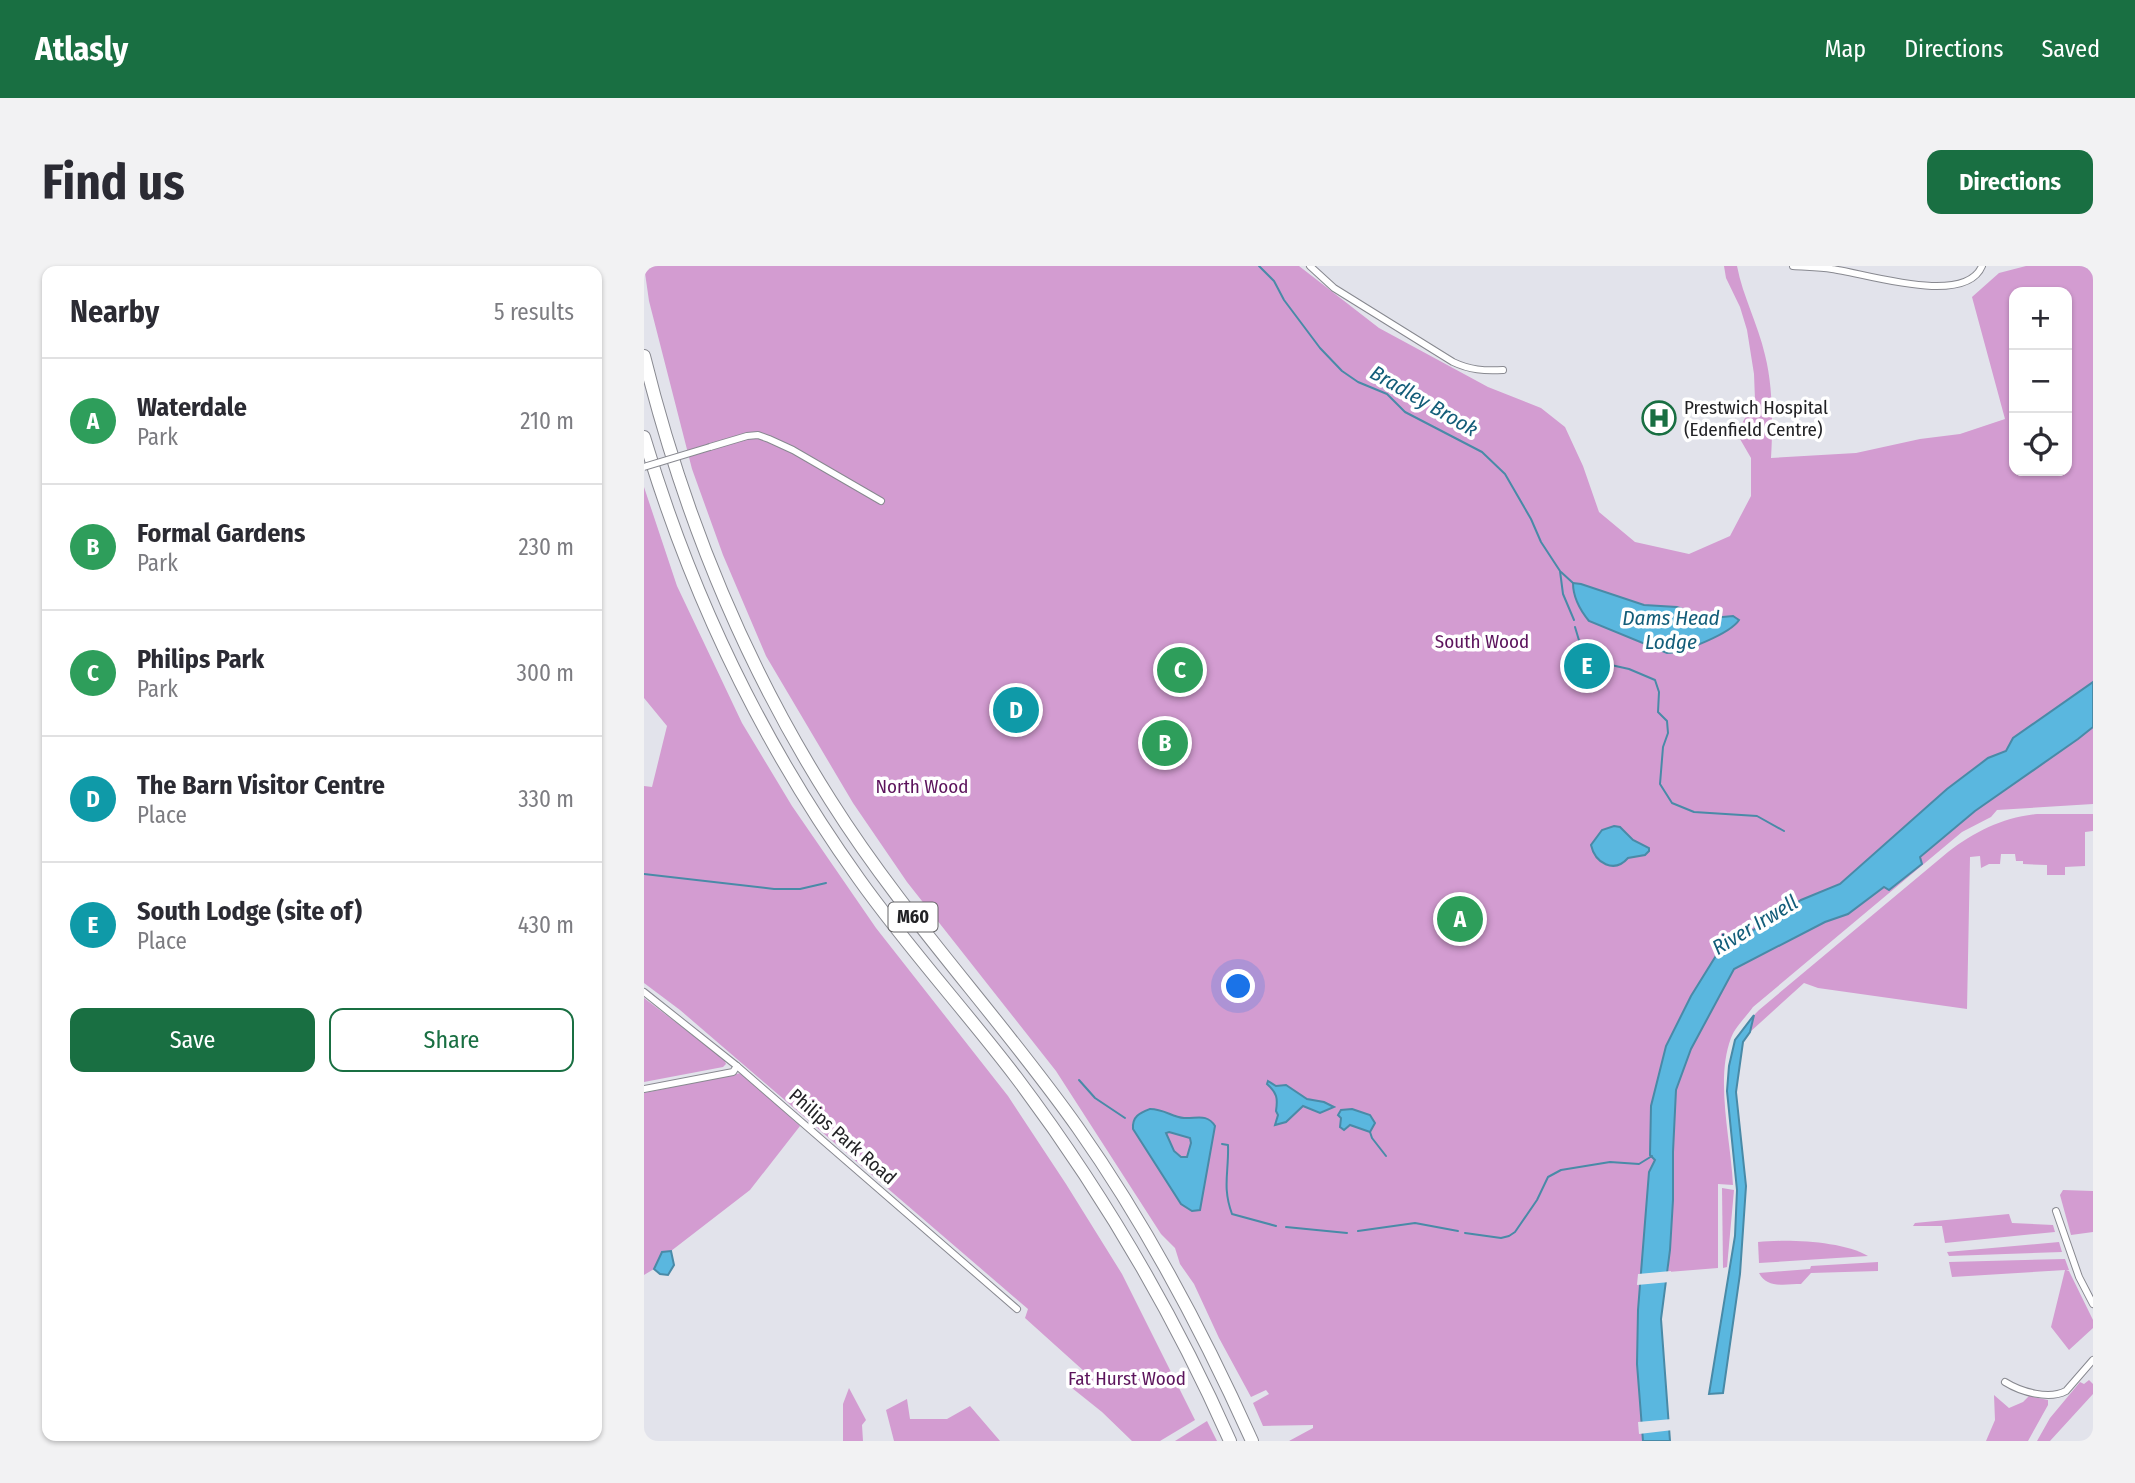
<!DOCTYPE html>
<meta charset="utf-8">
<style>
:root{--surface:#fff;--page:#f2f2f3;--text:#2b2b33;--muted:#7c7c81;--line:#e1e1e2;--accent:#196f42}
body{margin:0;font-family:"Fira Sans Condensed",sans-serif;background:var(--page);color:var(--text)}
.controls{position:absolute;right:21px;top:21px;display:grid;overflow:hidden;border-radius:14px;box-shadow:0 2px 5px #0004}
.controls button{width:63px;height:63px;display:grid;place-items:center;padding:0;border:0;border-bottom:2px solid var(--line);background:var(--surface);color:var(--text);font:35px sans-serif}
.you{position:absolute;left:595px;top:721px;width:24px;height:24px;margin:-18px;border:5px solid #fff;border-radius:50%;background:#1a73e8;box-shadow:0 0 0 10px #1a73e833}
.badge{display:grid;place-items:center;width:46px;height:46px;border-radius:50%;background:var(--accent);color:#fff;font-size:23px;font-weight:700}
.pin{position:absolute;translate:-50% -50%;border:4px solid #fff;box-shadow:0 2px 7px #0006}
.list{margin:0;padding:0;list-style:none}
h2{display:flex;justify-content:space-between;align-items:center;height:91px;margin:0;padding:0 28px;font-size:30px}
h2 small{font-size:23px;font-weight:400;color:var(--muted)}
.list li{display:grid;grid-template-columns:46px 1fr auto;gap:21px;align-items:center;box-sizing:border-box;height:126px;padding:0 28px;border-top:2px solid var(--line)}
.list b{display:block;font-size:26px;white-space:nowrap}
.list p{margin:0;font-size:23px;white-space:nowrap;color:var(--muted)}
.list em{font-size:23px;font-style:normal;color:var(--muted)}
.actions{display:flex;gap:14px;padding:21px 28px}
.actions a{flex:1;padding:16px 0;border:2px solid var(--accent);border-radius:14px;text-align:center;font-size:24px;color:var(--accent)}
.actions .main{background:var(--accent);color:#fff}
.icon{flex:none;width:38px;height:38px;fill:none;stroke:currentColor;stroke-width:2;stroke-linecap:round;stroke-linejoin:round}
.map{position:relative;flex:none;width:1449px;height:1175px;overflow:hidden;border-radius:14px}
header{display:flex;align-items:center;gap:42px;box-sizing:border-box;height:98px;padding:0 35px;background:var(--accent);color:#fff}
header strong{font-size:33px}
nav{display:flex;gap:38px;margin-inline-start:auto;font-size:24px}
.intro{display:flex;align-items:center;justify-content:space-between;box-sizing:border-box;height:168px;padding:0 42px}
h1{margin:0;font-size:49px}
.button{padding:18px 32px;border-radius:14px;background:var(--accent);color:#fff;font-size:24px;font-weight:700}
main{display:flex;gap:42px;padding:0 42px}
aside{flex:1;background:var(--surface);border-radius:14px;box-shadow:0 2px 5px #0004}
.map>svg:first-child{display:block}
</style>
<header>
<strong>Atlasly</strong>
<nav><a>Map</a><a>Directions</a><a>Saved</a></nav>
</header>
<div class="intro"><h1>Find us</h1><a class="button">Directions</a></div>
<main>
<aside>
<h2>Nearby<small>5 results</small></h2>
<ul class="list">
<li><span class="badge" style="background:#2e9e5b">A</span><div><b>Waterdale</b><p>Park</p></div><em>210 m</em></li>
<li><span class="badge" style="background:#2e9e5b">B</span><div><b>Formal Gardens</b><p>Park</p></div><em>230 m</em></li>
<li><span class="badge" style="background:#2e9e5b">C</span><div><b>Philips Park</b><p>Park</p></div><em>300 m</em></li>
<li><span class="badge" style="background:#0f9aa8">D</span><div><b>The Barn Visitor Centre</b><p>Place</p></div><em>330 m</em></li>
<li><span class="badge" style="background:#0f9aa8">E</span><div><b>South Lodge (site of)</b><p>Place</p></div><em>430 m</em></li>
</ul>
<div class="actions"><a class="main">Save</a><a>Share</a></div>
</aside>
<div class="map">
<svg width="1449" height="1175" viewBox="0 0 1449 1175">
<rect width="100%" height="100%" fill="#e2e3eb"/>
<g fill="#d39cd1" fill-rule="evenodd">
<path d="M0 0H655L735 62 844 121 897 142 921 161 939 200 955 246 991 276 1045 288 1086 270 1107 230V192L1096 173V161L1111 134 1110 108 1103 64 1096 41 1082 12 1080 0H1093C1099 31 1114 58 1121 89 1129 120 1129 160 1127 192L1212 187 1276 173 1316 168 1361 153 1328 31 1355 7 1382 0H1449V416L1369 472 1362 485 1343 492 1303 523 1196 618 1157 634 1121 658 1078 680 1047 730 1022 780 1011 894 1005 906 994 1044 993 1098 999 1175H645L669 1162V1159L619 1160 609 1137 625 1128 622 1124 607 1131 575 1072 550 1018 536 998 531 982 517 968 412 805 263 616 209 537 122 390 79 289 48 203 5 35ZM1370 26H1423V205H1370Z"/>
<path d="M0 221 33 320 98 457 148 540 232 662 364 830 422 918 478 1008 551 1154 516 1175H488L458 1146 428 1122 441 1106 381 1052 384 1043 36 744 0 717V520L8 521 23 460 0 432Z"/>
<path d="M1449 461V538L1353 544 1347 551 1318 566 1109 741C1103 750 1091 761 1087 772 1071 814 1087 874 1089 919L1074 918V1002L1024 1006 1029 934V886L1032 824 1047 783 1090 703 1181 655 1204 648 1331 545Z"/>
<path d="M1393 548H1449V565L1441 566V600L1421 601V609H1403V599L1379 598V595H1372L1371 588H1357L1356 598H1345L1337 602 1336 590 1326 591 1323 743 1174 722 1160 717 1106 766 1110 749 1115 744 1304 586C1332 565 1358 552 1393 548Z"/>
<path d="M0 732 80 793 82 798 79 801 0 816Z"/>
<path d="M97 807 156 860 106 924 27 985 18 986 10 1003 0 1009V827Z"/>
<path d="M1078 922 1090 924 1083 1001 1079 1002Z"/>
<path d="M1419 924 1449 925V966L1427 969 1416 929Z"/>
<path d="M1365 948 1368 957 1409 959 1411 966 1301 977 1298 960H1269L1271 957Z"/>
<path d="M1114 976C1145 973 1198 975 1224 990L1115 997Z"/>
<path d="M1415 976 1418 986 1305 990 1303 986Z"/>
<path d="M1421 993 1425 1004 1422 1005H1425L1449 1054V1062L1425 1084 1407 1061 1421 1004 1308 1011 1305 996Z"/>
<path d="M1234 996V1005L1167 1007 1157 1018C1142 1018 1123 1023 1115 1007L1166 1003 1167 1000Z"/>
<path d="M1445 1114 1449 1118V1128L1406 1175H1393L1406 1152 1436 1116 1440 1118Z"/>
<path d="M205 1122 222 1154 218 1159 219 1175H199V1138Z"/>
<path d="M1350 1129 1365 1142 1379 1136 1385 1130 1404 1134V1139L1384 1175H1342L1351 1154Z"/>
<path d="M263 1133 266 1153H303L326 1140 356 1175H250L242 1144Z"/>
<path d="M563 1155 573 1175H531Z"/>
</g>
<g fill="#5ab7df" stroke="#498aa7" stroke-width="2" fill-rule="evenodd">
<path d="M929 317 937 318 1000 339 1033 341 1054 349 1068 352 1089 350 1095 354C1087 367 1039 387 1023 387L945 355C936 344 929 332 929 317Z"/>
<path d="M1449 416V461L1434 473 1331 545 1276 591 1278 598 1245 624 1240 621 1204 648 1181 656 1090 703 1047 783 1032 824 1029 886V934L1026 984 1017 1053 1026 1175H999L993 1098 994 1044 1005 906 1011 894 1006 889 1007 840 1022 780 1047 730 1078 680 1121 658 1157 634 1196 618 1303 523 1344 492 1362 485 1369 472Z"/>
<path d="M970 560 976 561 989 574 1005 582V585L1001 589 984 592C970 608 951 597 947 579L958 564Z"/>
<path d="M1110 749 1106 766 1099 776 1092 826 1102 920 1096 1008 1079 1127 1065 1128 1091 970 1093 924 1083 825 1085 800 1091 774Z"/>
<path d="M624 815 632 820 642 819 663 833 680 836 690 841 676 847 659 840 642 856 631 859 634 849 632 845C634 832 633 827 623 818Z"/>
<path d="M506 843C520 843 528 851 540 852 552 853 563 847 571 860L556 944 548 945 537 938 489 863C488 850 496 847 506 843ZM525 866 546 872 547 877 543 891H537L530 885 522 867Z"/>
<path d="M708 843 726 849 731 857 726 866 706 859 700 864 696 861 697 852 694 849 697 844Z"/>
<path d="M27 985 30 999 24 1009 16 1008 10 1003 18 986Z"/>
</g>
<g fill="#e2e3eb">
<path d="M1027 1005 1026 1016 993 1019 994 1008Z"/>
<path d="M1028 1153 1029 1164 995 1168 994 1156Z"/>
</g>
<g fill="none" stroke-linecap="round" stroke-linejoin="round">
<g stroke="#498aa7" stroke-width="2">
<path d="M615 0 630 15 640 34 676 82 698 105 714 116 743 128 761 146 838 186 861 208 887 253 897 276 916 305 919 328 930 354"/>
<path d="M917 306 929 317"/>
<path d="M931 361 937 381"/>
<path d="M944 387 955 398"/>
<path d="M967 399 985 403 1011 414 1015 426 1014 446 1023 455 1024 467 1019 481 1016 518 1028 537 1050 546 1113 550 1140 565"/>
<path d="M0 608 130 623H156L182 617"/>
<path d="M435 814 451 832 481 852"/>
<path d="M726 866 728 872 742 890"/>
<path d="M578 878 584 879C585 906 578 921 588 948L632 960"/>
<path d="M642 961 703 967"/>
<path d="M714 965 771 957 814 965"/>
<path d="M821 967 857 972 865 970 871 966 893 934 904 911 917 904 966 896 995 898 1008 890"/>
</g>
<defs>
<g id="street">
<path d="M666 0 690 22 809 96C826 104 840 105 859 104"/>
<path d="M1149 0C1162 1 1175 1 1188 3 1220 7 1321 41 1338 0"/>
<path d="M66 181 103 170 114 169 125 173 149 184 237 235"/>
<path d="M0 726 93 800 373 1043"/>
<path d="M0 823 89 806 93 800"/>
<path d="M1412 945 1435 1011 1449 1038"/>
<path d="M1361 1116C1377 1126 1405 1134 1422 1125L1449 1094"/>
</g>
<g id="highway">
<path d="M0 90C39 248 100 398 187 535 260 651 355 750 434 862 503 960 559 1066 608 1175"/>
<path d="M0 171C47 329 119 479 215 613 264 682 321 744 372 811 457 924 529 1046 586 1175"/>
</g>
</defs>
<use href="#street" stroke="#888990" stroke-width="8"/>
<use href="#highway" stroke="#888990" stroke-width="14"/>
<use href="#street" stroke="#fff" stroke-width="6"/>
<use href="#highway" stroke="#fff" stroke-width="12"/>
<defs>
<path id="street-bridge" d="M0 201 66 181"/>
</defs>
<use href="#street-bridge" stroke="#888990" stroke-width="8" stroke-linecap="butt"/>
<use href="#street-bridge" stroke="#fff" stroke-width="6"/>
</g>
<defs>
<symbol id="hospital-ring" viewBox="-11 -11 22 22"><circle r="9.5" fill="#fff" stroke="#196f42" stroke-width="1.5"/><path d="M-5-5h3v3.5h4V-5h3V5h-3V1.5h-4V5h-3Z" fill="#196f42"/></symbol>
</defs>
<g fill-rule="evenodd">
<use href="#hospital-ring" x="996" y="133" width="38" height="38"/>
</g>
<g text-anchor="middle" stroke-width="7" stroke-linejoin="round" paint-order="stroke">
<rect fill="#fff" stroke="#646466" stroke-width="2" x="244.5" y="636.5" width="49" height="29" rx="5"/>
<g font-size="18" font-weight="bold" fill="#222225">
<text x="269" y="657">M60</text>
</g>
<g font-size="19" fill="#222225" stroke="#fff" text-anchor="start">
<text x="1040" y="148">Prestwich Hospital<tspan x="1040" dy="22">(Edenfield Centre)</tspan></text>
</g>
<g font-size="19" fill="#5c145c" stroke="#fff">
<text x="838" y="382">South Wood</text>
<text x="278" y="527">North Wood</text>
<text x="483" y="1119">Fat Hurst Wood</text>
</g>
<g font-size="19" fill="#222225" stroke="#fff">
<text transform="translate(199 870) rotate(41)" y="7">Philips Park Road</text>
</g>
<g font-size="21" font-style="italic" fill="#135d79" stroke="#fff">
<text transform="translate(780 135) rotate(30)" y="7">Bradley Brook</text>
<text x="1027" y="359">Dams Head<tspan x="1027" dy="24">Lodge</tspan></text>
<text transform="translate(1111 659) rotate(-31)" y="7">River Irwell</text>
</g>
</g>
</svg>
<div class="controls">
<button>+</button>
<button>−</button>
<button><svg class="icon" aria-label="locate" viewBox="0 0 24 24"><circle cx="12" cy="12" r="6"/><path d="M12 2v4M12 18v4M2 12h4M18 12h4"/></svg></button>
</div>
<div class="you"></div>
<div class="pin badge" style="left:816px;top:653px;background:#2e9e5b">A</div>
<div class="pin badge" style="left:521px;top:477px;background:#2e9e5b">B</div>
<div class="pin badge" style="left:536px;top:404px;background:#2e9e5b">C</div>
<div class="pin badge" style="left:372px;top:444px;background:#0f9aa8">D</div>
<div class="pin badge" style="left:943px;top:400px;background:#0f9aa8">E</div>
</div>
</main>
